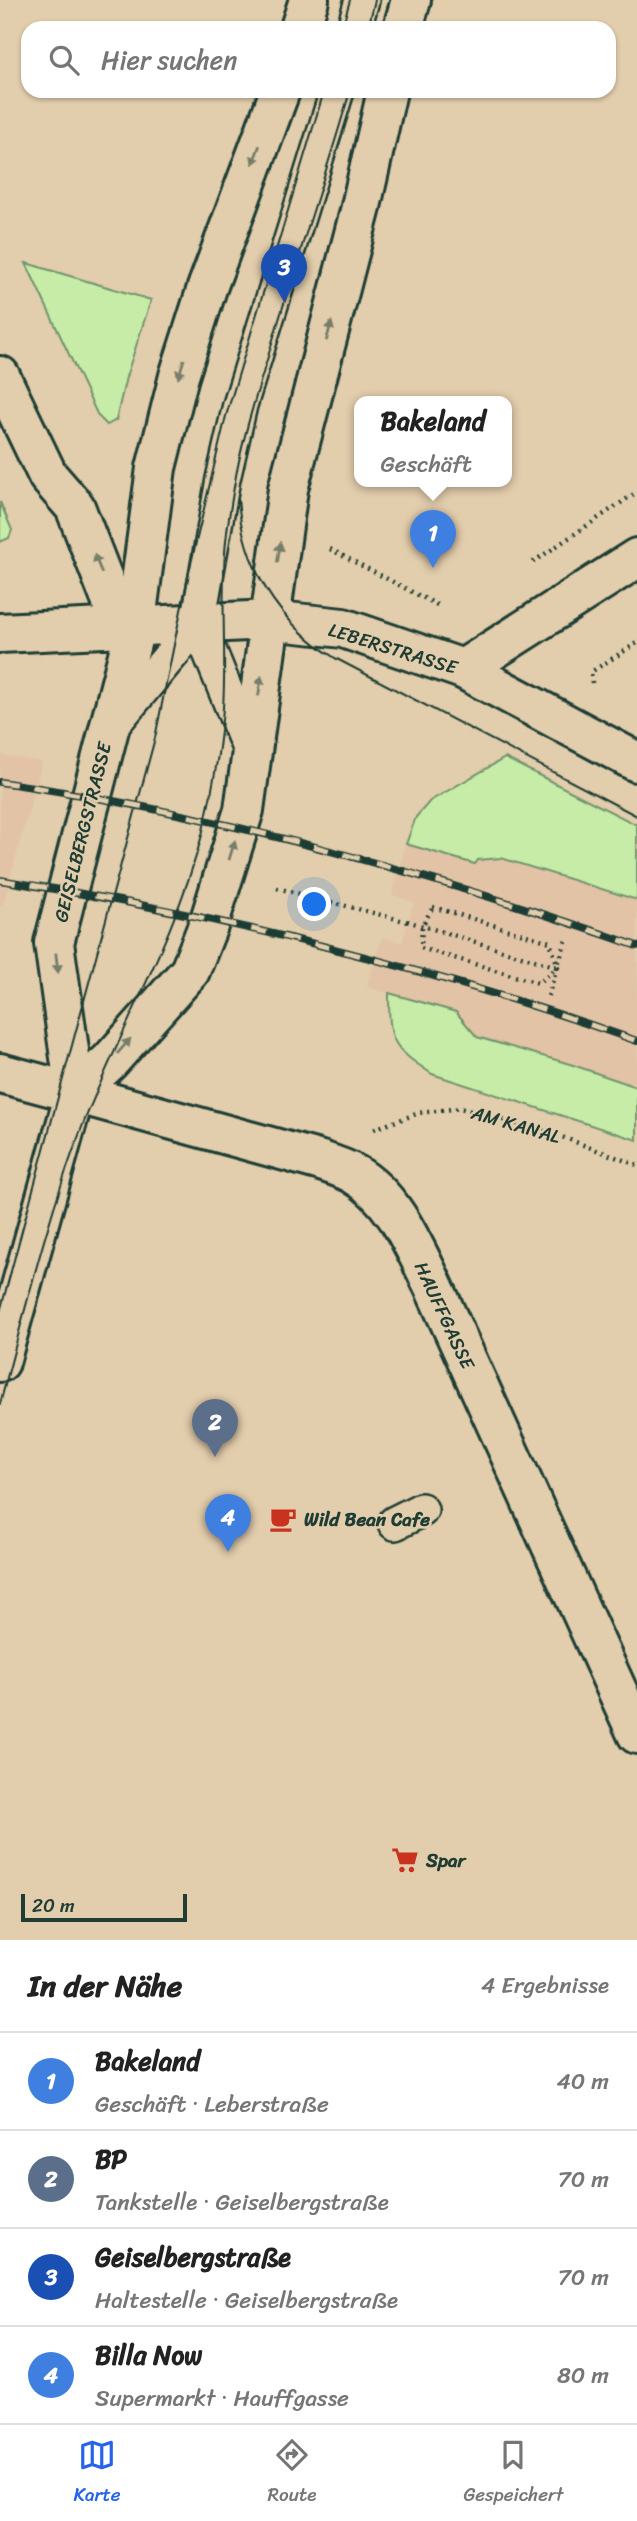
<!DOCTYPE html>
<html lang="de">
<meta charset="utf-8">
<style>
:root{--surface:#fff;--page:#f6f6f6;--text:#222;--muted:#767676;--line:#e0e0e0;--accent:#2563eb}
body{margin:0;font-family:Sriracha,sans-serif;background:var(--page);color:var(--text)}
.scale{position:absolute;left:21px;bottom:18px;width:166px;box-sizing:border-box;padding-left:7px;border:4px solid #1f3d34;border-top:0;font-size:19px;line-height:24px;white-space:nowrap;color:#1f3d34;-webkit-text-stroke:5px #e2cdac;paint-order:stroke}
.you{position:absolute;left:315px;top:905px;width:24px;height:24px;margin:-18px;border:5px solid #fff;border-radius:50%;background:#1a73e8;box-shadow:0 0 0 10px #1a73e833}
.badge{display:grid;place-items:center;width:46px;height:46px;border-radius:50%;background:var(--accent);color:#fff;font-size:23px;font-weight:700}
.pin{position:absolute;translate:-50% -58px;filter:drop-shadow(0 2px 4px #0008)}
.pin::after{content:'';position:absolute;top:37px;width:24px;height:21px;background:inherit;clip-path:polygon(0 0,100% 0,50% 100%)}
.popup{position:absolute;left:354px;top:396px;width:158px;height:91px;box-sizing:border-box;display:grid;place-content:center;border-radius:14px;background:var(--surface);filter:drop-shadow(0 2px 5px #0005);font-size:23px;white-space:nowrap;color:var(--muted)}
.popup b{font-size:26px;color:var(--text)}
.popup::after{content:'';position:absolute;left:50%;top:100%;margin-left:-14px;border:14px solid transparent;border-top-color:var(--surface)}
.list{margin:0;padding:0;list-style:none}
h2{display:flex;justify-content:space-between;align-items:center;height:91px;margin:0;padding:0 28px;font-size:30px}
h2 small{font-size:23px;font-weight:400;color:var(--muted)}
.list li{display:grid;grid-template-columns:46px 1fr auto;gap:21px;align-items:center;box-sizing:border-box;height:98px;padding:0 28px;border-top:2px solid var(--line)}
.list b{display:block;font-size:26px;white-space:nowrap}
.list p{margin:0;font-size:23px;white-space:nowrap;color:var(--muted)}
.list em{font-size:23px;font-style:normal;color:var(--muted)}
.icon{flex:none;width:38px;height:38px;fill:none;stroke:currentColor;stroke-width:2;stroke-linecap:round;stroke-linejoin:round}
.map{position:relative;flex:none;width:637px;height:1940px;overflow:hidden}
.search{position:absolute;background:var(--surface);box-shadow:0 2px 5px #0004;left:21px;right:21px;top:21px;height:77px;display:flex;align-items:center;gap:18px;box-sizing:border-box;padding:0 24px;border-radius:21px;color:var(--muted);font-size:26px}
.sheet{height:483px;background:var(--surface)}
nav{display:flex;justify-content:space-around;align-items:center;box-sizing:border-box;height:98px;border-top:2px solid var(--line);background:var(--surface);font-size:19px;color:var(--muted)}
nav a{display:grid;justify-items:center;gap:4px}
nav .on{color:var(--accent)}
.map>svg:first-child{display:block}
</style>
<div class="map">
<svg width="637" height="1940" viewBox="0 0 637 1940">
<rect width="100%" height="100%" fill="#e2cdac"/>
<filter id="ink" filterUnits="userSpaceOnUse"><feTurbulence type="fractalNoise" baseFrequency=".0143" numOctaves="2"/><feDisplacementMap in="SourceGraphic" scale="14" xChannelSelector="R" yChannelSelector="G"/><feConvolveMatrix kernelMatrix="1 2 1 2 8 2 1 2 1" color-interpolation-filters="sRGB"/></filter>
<g filter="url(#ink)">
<g fill="#e2c3a6">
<path d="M0 755 42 762 2 907H0Z"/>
<path d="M406 844 475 864 478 860 501 858 637 900V1087L570 1064 477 1037 456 1012 367 987 382 937 402 943 414 902 392 895Z"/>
</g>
<g fill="#c6eca7" stroke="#72946e" stroke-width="2">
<path d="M26 263 151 300 126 377 116 420 107 425 98 416Z"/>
<path d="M0 502 12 530 9 538 0 542Z"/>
<path d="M505 758 637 825V900L501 858 478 860 475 864 406 844 416 817 430 801Z"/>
<path d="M389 993 456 1012 477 1037 570 1064 637 1087V1140L432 1074C391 1047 389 1042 389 993Z"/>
</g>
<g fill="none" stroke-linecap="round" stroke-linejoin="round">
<defs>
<g id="lane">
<path d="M354 28 362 0"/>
<path d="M198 623 251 753"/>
<path d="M108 730 198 623 223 479 240 405 337 91"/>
<path d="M395 1523 421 1510"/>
</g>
<g id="street">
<path d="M0 376 48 476 75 507 122 628"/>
<path d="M463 669 637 558"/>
<path d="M0 1073 75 1093"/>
</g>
<g id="secondary">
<path d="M300 28 309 0"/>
<path d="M403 28 411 0"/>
<path d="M0 633 269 620 343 628 463 669 637 762"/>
<path d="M75 1093 110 1061 190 971 209 923 244 810 288 489 360 211 387 91"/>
<path d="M75 1093 318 1160C330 1164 343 1168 354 1174 395 1198 413 1245 433 1285L637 1734"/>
<path d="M0 1362 75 1093 54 943 135 628 156 468 179 376 207 288 280 91"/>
</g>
</defs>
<use href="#lane" stroke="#1f3d34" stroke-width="38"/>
<use href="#street" stroke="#1f3d34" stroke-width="44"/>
<use href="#secondary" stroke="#1f3d34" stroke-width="44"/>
<g stroke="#1f3d34" stroke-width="4.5" stroke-dasharray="2 5" stroke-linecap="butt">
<path d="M330 549 441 607"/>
<path d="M533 562 637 492"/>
<path d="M592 683 591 672 637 643"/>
<path d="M277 888 408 922"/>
<path d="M433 907 550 942 558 967 538 983 421 948 422 926Z"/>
<path d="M407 921 557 967"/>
<path d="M548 996 567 937"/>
<path d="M374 1129 419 1113 460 1108 554 1134 637 1165"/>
</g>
<use href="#lane" stroke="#e2cdac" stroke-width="33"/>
<use href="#street" stroke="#e2cdac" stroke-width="38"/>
<use href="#secondary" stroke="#e2cdac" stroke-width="38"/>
<g stroke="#1f3d34" stroke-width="2">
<path d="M342 28 350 0"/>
<path d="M368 28 375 0"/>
<path d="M238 497C242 566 278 622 335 658L637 816"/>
<path d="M0 1312 155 738 188 576 226 416 324 91"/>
<path d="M0 1404C25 1311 47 1217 82 1127 120 1029 175 938 202 835 211 797 219 759 222 720 227 672 222 624 224 576 224 546 229 516 234 487 241 444 254 402 267 360 293 270 324 181 350 91"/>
</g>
<defs>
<g id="rail">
<path d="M0 782C215 813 432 874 637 946"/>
<path d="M0 880C212 913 435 969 637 1041"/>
</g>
</defs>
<use href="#rail" stroke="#1f3d34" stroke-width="8"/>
<use href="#rail" stroke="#e2cdac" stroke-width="5" stroke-dasharray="16" stroke-linecap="butt"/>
</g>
<defs><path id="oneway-solid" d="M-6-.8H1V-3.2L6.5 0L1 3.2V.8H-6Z" transform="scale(1.75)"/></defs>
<g fill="#777e6a">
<use href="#oneway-solid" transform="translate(256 155) rotate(111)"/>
<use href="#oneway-solid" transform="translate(329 331) rotate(-75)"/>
<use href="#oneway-solid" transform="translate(181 369) rotate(107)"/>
<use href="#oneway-solid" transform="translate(279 552) rotate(-81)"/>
<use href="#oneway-solid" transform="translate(98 564) rotate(-111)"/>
<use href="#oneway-solid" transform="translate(260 686) rotate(-82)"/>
<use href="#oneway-solid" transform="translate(232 850) rotate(-73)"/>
<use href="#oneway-solid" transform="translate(57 963) rotate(83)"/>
<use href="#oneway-solid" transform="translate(124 1046) rotate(-49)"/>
</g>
</g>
<defs>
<symbol id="cafe-bare" viewBox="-9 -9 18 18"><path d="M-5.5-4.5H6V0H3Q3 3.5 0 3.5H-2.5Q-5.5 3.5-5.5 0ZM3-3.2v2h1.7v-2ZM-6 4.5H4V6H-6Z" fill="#c8321e" stroke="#e2cdac" stroke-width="2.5" paint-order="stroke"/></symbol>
<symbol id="supermarket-bare" viewBox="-9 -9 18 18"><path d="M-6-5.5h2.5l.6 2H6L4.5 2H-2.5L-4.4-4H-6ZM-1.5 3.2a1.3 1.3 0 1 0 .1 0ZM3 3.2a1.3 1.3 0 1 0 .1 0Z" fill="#c8321e" stroke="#e2cdac" stroke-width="2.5" paint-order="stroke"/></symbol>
</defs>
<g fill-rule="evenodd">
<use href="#cafe-bare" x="264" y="1500" width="38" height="38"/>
<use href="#supermarket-bare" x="386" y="1841" width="38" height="38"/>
</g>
<g text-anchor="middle" stroke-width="5" stroke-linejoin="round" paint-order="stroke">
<g font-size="19" fill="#1f3d34" stroke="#e2cdac">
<text transform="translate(393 648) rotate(17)" y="7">LEBERSTRASSE</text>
<text transform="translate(82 832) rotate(-76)" y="7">GEISELBERGSTRASSE</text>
<text transform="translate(516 1124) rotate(16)" y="7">AM KANAL</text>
<text transform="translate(445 1315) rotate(65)" y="7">HAUFFGASSE</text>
</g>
<g font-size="19" font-weight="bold" fill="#1f3d34" stroke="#e2cdac" text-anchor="start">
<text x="304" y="1526">Wild Bean Cafe</text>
<text x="426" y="1867">Spar</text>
</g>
</g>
</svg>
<div class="scale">20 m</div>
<div class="you"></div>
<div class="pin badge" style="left:433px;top:568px;background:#3f7fe0">1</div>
<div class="popup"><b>Bakeland</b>Geschäft</div>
<div class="pin badge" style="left:215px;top:1457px;background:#5c6f8a">2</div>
<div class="pin badge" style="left:284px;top:302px;background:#1a4fb4">3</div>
<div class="pin badge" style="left:228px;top:1552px;background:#3f7fe0">4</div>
<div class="search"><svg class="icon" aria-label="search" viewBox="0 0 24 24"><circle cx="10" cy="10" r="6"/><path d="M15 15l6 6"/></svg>Hier suchen</div>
</div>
<section class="sheet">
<h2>In der Nähe<small>4 Ergebnisse</small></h2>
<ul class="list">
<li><span class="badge" style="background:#3f7fe0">1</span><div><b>Bakeland</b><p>Geschäft · Leberstraße</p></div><em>40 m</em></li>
<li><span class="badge" style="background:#5c6f8a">2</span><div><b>BP</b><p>Tankstelle · Geiselbergstraße</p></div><em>70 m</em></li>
<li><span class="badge" style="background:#1a4fb4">3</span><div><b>Geiselbergstraße</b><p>Haltestelle · Geiselbergstraße</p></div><em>70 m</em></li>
<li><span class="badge" style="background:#3f7fe0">4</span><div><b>Billa Now</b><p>Supermarkt · Hauffgasse</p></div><em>80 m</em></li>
</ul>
</section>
<nav>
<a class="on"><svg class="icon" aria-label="map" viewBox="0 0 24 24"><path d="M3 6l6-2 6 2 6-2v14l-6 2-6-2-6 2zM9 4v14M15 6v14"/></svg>Karte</a>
<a><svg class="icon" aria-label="directions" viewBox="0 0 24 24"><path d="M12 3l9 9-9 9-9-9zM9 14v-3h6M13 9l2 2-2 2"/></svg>Route</a>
<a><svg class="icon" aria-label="saved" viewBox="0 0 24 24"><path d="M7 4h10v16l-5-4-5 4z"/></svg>Gespeichert</a>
</nav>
